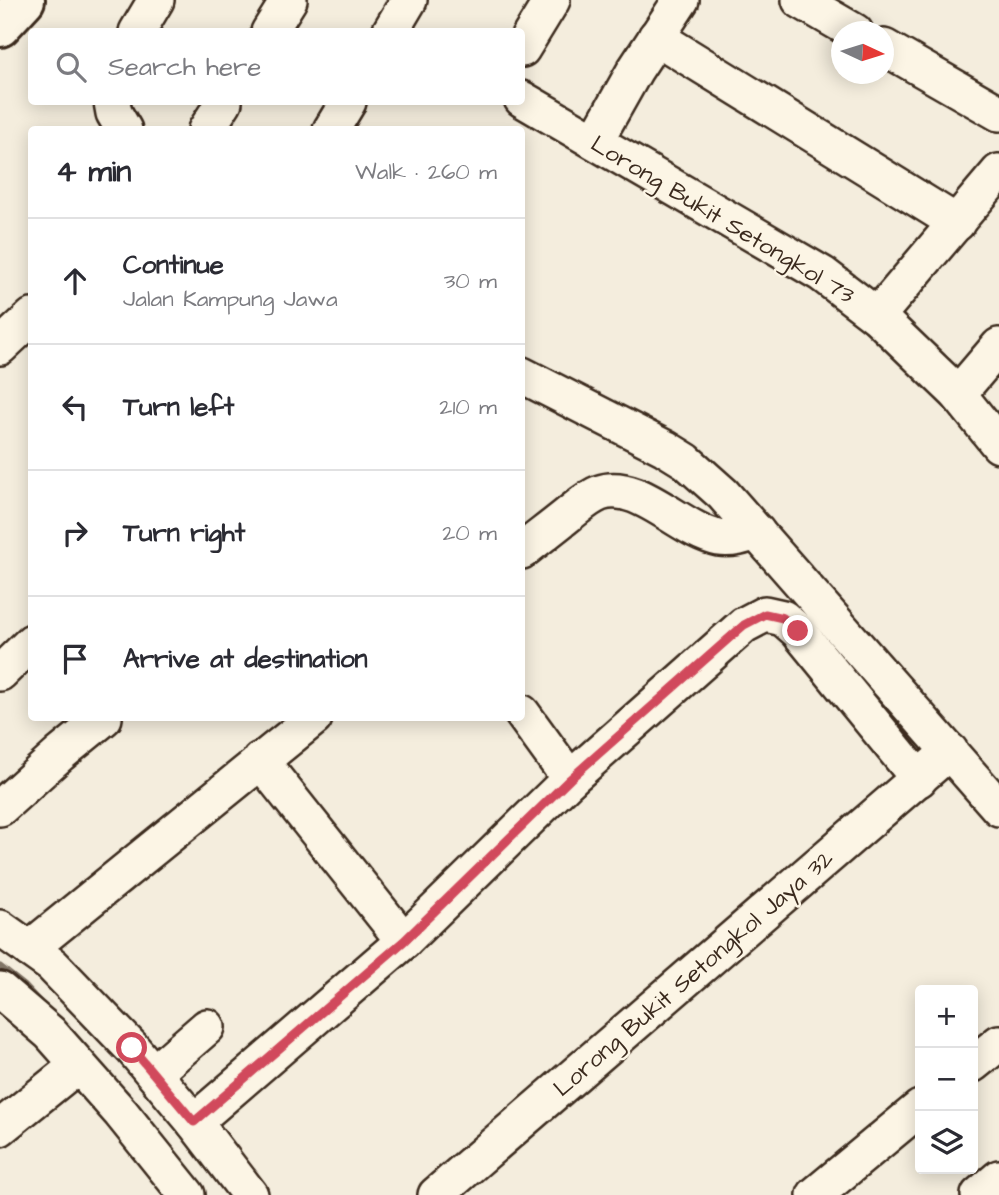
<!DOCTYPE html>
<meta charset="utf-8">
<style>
:root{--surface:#fff;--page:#f2f2f3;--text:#2b2b33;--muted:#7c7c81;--line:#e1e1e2}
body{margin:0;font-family:"Architects Daughter",sans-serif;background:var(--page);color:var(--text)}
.controls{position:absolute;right:21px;bottom:21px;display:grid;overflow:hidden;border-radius:7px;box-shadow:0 4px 18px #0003}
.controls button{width:63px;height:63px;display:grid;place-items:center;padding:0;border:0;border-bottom:2px solid var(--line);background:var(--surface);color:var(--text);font:35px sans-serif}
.compass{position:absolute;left:831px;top:21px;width:63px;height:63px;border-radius:50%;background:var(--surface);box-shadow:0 4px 18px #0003;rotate:94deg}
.stop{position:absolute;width:21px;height:21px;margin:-16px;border:5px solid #d1495b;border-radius:50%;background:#fff}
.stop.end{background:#d1495b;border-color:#fff;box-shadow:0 2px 7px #0008}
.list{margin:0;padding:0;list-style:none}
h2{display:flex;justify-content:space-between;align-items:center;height:91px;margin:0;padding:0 28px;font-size:30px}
h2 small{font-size:23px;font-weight:400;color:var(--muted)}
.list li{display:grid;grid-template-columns:46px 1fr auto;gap:21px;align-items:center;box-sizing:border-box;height:126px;padding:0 28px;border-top:2px solid var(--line)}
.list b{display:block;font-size:26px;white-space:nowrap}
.list p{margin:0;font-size:23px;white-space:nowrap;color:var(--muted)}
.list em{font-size:23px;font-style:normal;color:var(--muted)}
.icon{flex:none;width:38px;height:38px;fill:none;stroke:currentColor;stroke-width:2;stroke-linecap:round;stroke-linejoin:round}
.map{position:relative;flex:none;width:999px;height:1195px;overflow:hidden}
.search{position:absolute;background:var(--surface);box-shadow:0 4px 18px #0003;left:28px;top:28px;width:497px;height:77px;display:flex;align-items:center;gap:18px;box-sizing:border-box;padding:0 24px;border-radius:7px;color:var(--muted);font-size:26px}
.panel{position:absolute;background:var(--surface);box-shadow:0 4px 18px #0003;left:28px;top:126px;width:497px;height:595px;border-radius:7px}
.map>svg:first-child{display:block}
</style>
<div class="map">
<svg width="999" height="1195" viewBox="0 0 999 1195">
<rect width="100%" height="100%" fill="#f4eddd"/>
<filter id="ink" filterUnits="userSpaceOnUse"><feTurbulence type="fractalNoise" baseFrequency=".0143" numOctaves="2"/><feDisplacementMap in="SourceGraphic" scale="14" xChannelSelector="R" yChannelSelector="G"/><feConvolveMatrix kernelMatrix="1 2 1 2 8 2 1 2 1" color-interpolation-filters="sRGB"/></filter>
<g filter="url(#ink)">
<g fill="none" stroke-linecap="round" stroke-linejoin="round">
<path stroke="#817466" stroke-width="7" d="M0 967 24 986 39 1002"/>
<defs>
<g id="minor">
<path d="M800 0 855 32"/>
<path d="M137 32 156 0"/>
<path d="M269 32 289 0"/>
<path d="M390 32 409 0"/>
<path d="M656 37 957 223"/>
<path d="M884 47 999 113"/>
<path d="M522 49 552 0"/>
<path d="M522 99 822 274 877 316 958 394 999 445"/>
<path d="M112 102 114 113 124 130"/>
<path d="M206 130 224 102"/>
<path d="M331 130 348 102"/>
<path d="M595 141 635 70 681 0"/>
<path d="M877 316 999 172"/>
<path d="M0 347 32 317"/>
<path d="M522 375 665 448 686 461 723 494 999 808"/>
<path d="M958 394 999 346"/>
<path d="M522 551C537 539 553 527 569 514 578 507 589 497 600 493 638 479 681 531 719 538 732 540 745 536 757 532"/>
<path d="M0 673 32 642"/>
<path d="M522 713 570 779"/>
<path d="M260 760 404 941"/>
<path d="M0 808 60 754 104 718"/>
<path d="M0 928 52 965 132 1048 194 1122 250 1195"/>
<path d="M29 949 314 718"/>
<path d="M0 990 50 1033 121 1113 187 1195"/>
<path d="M973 1064 999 1043"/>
<path d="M154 1073 207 1027"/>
<path d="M194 1122 404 941 570 779 744 625 765 614 783 618 798 631 919 779"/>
<path d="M0 1128 78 1065"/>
<path d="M436 1195 950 751"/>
<path d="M815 1195 920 1108"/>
<path d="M979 1195 999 1178"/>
</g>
<path id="major" d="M0 27 25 0"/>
</defs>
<use href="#minor" stroke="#3b2a1e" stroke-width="40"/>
<use href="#major" stroke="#3b2a1e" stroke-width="44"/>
<use href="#minor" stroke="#fcf5e5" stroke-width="35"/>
<use href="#major" stroke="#fcf5e5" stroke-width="38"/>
</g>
</g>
<g fill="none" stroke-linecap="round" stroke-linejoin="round" filter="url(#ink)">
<path stroke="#d1495b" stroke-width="9" d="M132 1048 194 1122 404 941 570 779 744 625 765 614 783 618 798 631"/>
</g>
<g text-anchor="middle" stroke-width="5" stroke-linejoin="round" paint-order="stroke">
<g font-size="24" fill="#3b2a1e" stroke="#fcf5e5">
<text transform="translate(723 219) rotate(31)" y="8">Lorong Bukit Setongkol 73</text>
<text transform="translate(693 973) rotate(-41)" y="8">Lorong Bukit Setongkol Jaya 32</text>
</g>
</g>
</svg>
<div class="controls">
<button>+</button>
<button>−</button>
<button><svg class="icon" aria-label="layers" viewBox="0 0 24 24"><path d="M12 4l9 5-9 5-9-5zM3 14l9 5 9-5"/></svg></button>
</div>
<svg class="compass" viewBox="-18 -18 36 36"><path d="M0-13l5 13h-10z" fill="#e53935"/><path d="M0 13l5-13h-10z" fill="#7c7c81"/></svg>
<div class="stop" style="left:132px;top:1048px"></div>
<div class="stop end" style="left:798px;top:631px"></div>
<div class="search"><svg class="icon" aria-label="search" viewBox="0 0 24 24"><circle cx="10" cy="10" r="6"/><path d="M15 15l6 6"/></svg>Search here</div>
<section class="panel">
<h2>4 min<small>Walk · 260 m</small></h2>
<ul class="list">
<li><svg class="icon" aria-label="ahead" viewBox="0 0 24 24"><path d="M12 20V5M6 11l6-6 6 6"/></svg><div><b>Continue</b><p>Jalan Kampung Jawa</p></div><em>30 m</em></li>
<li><svg class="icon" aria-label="left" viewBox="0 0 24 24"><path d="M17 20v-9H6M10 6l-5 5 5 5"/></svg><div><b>Turn left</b></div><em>210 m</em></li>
<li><svg class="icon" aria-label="right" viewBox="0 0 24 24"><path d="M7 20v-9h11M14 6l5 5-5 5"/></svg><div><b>Turn right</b></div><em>20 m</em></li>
<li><svg class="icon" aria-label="arrive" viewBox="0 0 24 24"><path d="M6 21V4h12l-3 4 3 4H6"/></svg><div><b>Arrive at destination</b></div></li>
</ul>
</section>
</div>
